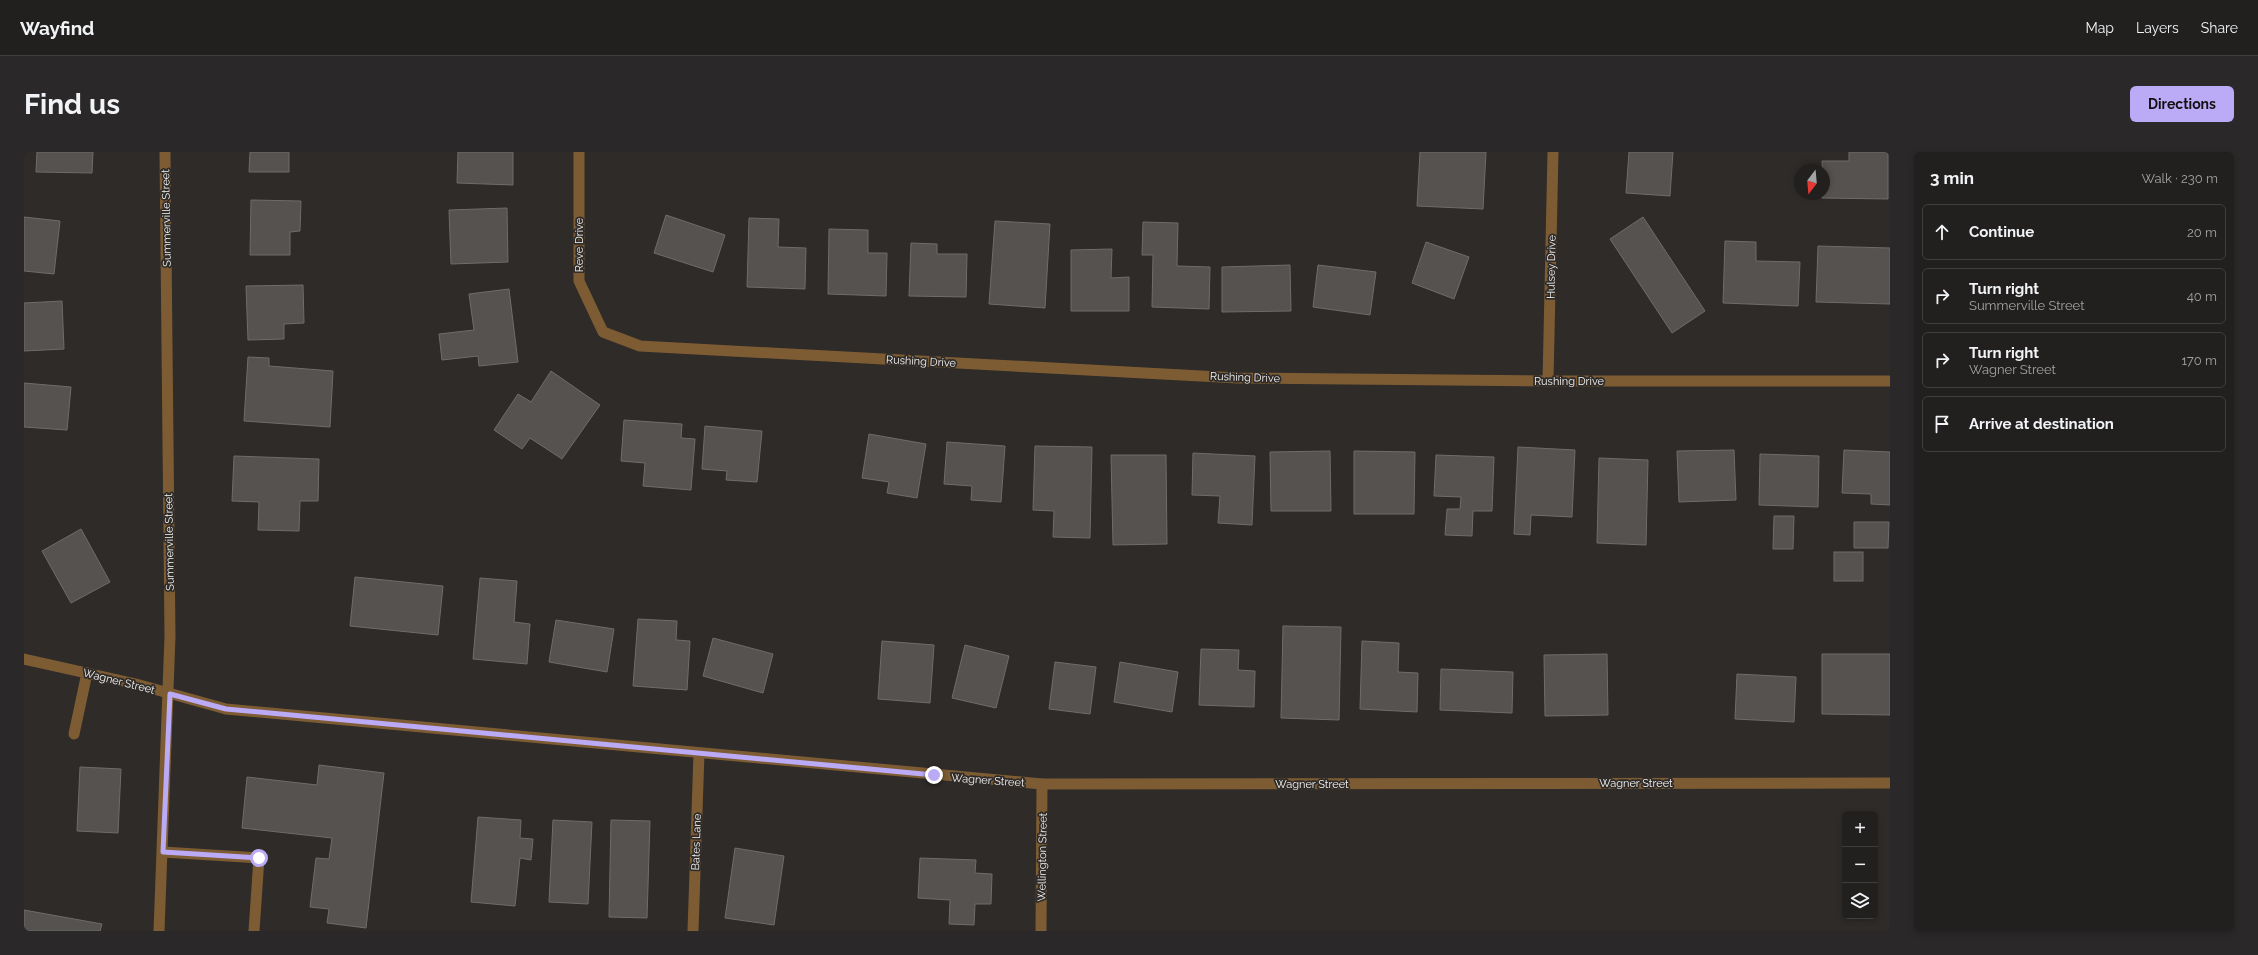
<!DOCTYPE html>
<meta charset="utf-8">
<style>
:root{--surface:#22201f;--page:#2a2828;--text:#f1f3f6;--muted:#a2a3a4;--line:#3f3e3d;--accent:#bbaaf6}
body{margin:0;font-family:Raleway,sans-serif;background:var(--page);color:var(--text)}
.controls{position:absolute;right:12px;bottom:12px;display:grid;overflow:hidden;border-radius:6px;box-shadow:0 2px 6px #0003}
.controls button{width:36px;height:36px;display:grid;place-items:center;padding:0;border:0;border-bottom:1px solid var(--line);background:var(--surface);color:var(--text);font:20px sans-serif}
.compass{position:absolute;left:1770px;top:12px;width:36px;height:36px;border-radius:50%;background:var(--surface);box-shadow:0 2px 6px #0003;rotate:196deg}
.stop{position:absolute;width:12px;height:12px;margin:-9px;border:3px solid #bbaaf6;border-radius:50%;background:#fff}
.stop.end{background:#bbaaf6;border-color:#fff;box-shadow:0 1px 4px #0008}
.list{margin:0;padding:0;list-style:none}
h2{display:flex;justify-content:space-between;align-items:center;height:52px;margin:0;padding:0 16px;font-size:17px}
h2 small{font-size:13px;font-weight:400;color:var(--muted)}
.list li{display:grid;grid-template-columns:26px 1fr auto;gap:12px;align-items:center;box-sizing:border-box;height:56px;margin:0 8px 8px;padding:0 8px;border:1px solid var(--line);border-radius:6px}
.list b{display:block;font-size:15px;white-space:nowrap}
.list p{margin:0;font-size:13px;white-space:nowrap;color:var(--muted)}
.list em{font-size:13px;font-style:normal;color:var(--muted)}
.icon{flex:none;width:22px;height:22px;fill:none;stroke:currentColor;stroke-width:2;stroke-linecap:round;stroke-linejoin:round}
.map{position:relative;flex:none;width:1866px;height:779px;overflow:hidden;border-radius:6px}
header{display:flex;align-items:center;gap:24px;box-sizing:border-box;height:56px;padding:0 20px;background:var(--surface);border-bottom:1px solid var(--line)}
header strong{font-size:19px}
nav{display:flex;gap:22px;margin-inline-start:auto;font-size:14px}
.intro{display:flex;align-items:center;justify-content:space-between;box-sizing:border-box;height:96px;padding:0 24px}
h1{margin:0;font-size:28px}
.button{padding:10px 18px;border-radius:6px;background:var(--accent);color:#111;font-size:14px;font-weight:700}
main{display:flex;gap:24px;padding:0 24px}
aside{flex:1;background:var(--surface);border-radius:6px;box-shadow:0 2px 6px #0003}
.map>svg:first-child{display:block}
</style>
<header>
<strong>Wayfind</strong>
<nav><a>Map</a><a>Layers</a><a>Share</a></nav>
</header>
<div class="intro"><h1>Find us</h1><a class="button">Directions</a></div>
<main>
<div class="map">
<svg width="1866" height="779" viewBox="0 0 1866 779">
<rect width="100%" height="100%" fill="#2e2b29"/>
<g fill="#55524f" stroke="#6f6c69">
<path d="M13 0H69L68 21 12 20Z"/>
<path d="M226 0H265V20H225Z"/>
<path d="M434 0H489V33L433 31Z"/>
<path d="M1396 0H1462L1459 57 1393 54Z"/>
<path d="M1605 0H1649L1646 44 1602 41Z"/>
<path d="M1825 0H1864V47L1798 46V42H1800L1798 9H1825Z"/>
<path d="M227 48 277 49 276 79 266 80V103H226Z"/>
<path d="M483 56 484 110 427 112 425 58Z"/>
<path d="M642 63 701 83 689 120 630 101Z"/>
<path d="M0 65 36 69 30 122 0 119Z"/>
<path d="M1619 65 1681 159 1648 181 1586 87Z"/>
<path d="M725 66 755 67 754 95 782 96 781 137 723 135Z"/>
<path d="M971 69 1026 72 1021 156 965 152Z"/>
<path d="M1119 70 1154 71 1153 114 1186 115 1185 157 1128 155 1129 103H1118Z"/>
<path d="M805 77 844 78V101H863L862 144 804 142Z"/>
<path d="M1701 89 1732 90V109L1776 110 1774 154 1699 151Z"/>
<path d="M1402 90 1445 105 1430 147 1388 131Z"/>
<path d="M887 91 913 92V102H943L942 145 885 144Z"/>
<path d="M1794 94 1866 96V152L1792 150Z"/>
<path d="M1088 97 1087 126 1105 125V159H1047V98Z"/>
<path d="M1266 113 1267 159 1198 160V115Z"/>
<path d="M1294 113 1352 120 1346 163 1289 155Z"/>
<path d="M279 133 280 171 260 172V187L224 188 222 134Z"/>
<path d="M485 137 494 210 455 214 454 204 418 208 415 182 450 178 445 142Z"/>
<path d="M38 149 40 197 0 199V151Z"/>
<path d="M224 205 245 206V214L309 219 306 275 220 269Z"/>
<path d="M527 219 576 253 538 307 506 286 498 297 470 278 494 242 507 250Z"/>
<path d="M0 231 47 235 43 278 0 275Z"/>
<path d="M600 268 658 272 657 286 671 287 667 338 619 334 621 311 597 309Z"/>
<path d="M681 274 738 279 733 330 702 328 703 319 678 317Z"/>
<path d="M845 282 902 292 893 346 863 341 865 330 838 326Z"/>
<path d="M923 290 981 294 977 350 947 348 948 334 920 332Z"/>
<path d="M1011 294 1068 295 1066 386 1029 385 1030 359 1009 358Z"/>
<path d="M1494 295 1551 298 1548 365 1507 363 1506 383 1490 382Z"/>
<path d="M1710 298 1712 348 1655 350 1653 299Z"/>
<path d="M1820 298 1866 300V353L1847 352V342L1818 341Z"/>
<path d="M1306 299 1307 359H1247L1246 300Z"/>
<path d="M1330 299 1391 300 1390 362H1330Z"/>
<path d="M1169 301 1231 304 1228 373 1194 371 1196 344 1168 343Z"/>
<path d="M1736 302 1795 304 1794 355 1735 353Z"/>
<path d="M1087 303H1142L1143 392 1089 393Z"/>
<path d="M1412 303 1470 305 1468 359H1449L1448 384 1421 383 1423 357H1436L1437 345 1410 344Z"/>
<path d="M210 304 295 307 294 349H276L275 379 234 378 235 350 208 349Z"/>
<path d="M1575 306 1624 308 1622 393 1573 391Z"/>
<path d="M1750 364H1770L1769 397H1749Z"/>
<path d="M1830 370H1865L1864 396H1830Z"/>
<path d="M57 377 86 430 47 451 18 399Z"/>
<rect x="1810" y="400" width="29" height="29"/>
<path d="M331 425 419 434 414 483 326 474Z"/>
<path d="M456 426 493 429 490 470 506 472 503 512 449 507Z"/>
<path d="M614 467 653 469 652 488 666 489 663 538 609 534Z"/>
<path d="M532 468 590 477 583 520 525 510Z"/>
<path d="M1259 474 1317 475 1315 568 1257 566Z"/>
<path d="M689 486 749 502 739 541 679 524Z"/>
<path d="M858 489 910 493 906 551 854 547Z"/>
<path d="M1338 489 1375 491 1374 520 1394 521 1393 560 1336 557Z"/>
<path d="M941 493 985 504 972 556 928 546Z"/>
<path d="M1177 497 1215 498 1214 518 1231 519 1230 555 1175 553Z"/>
<path d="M1583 502 1584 563 1521 564 1520 503Z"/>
<path d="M1798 502H1866V563L1798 562Z"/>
<path d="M1031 510 1072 515 1066 562 1025 557Z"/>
<path d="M1096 510 1154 520 1148 560 1090 550Z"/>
<path d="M1417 517 1489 520 1488 561 1416 558Z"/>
<path d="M1713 522 1772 525 1770 570 1711 567Z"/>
<path d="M295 613 360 621 342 776 303 771 305 757 286 755 292 706 305 707 308 686 218 676 223 625 293 633Z"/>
<path d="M56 615 97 617 94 681 53 679Z"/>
<path d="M454 665 497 668 496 686 509 687 507 708 496 706 491 754 447 750Z"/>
<path d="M529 668 568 670 564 752 525 750Z"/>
<path d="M587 668 626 669 623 766 585 765Z"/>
<path d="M711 696 760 704 750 773 701 766Z"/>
<path d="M896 706 952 708 951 721 968 722 967 752H951L950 773 925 772 926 748 894 746Z"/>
<path d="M0 758 78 772 76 779H0Z"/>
</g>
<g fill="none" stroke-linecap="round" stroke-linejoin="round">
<g stroke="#7d5c33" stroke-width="11">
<path d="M50 582 63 521"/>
<path d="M139 700 235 706 230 779"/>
</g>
<g stroke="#7d5c33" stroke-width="11">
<path d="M555 0V129L579 180 616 194 1214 226 1524 229H1866"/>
<path d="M1524 229 1529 0"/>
<path d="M0 507 112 532 202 557 1018 632 1866 631"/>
<path d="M669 779 675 601"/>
<path d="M1017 779 1018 632"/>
</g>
<path stroke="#7d5c33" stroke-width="11" d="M135 779 146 484 141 0"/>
</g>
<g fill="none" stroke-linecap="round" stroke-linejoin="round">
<path stroke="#bbaaf6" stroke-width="5" d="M235 706 139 700 146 542 202 557 910 623"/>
</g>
<g text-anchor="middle" stroke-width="3.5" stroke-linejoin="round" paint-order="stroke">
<g font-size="11" fill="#f6f4f2" stroke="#2e2b29">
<text transform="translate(142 66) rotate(-91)" y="4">Summerville Street</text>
<text transform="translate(555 93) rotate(-90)" y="4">Reve Drive</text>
<text transform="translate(1527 115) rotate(-89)" y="4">Hulsey Drive</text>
<text transform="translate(897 209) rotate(3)" y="4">Rushing Drive</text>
<text transform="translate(1221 225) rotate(2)" y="4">Rushing Drive</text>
<text x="1545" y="233">Rushing Drive</text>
<text transform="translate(145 390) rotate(-91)" y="4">Summerville Street</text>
<text transform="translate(95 529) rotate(14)" y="4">Wagner Street</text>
<text transform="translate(964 628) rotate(4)" y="4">Wagner Street</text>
<text x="1612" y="635">Wagner Street</text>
<text x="1288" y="636">Wagner Street</text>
<text transform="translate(672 690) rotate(-88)" y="4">Bates Lane</text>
<text transform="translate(1018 705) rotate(-89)" y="4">Wellington Street</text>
</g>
</g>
</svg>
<div class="controls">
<button>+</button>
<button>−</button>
<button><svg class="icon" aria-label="layers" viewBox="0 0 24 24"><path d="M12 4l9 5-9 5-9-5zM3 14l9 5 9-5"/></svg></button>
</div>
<svg class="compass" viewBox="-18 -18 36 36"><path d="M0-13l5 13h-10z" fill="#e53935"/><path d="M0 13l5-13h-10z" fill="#a2a3a4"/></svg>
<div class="stop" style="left:235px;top:706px"></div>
<div class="stop end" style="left:910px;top:623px"></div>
</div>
<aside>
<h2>3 min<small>Walk · 230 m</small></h2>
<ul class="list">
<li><svg class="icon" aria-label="ahead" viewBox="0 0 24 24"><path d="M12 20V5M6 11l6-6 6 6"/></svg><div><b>Continue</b></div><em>20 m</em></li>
<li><svg class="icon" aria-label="right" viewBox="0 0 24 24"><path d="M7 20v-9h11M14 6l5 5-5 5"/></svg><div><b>Turn right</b><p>Summerville Street</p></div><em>40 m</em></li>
<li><svg class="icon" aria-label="right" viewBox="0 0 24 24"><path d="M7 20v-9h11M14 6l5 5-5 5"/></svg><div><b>Turn right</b><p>Wagner Street</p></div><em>170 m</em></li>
<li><svg class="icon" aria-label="arrive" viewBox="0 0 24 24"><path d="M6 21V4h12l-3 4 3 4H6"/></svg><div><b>Arrive at destination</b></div></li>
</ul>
</aside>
</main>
